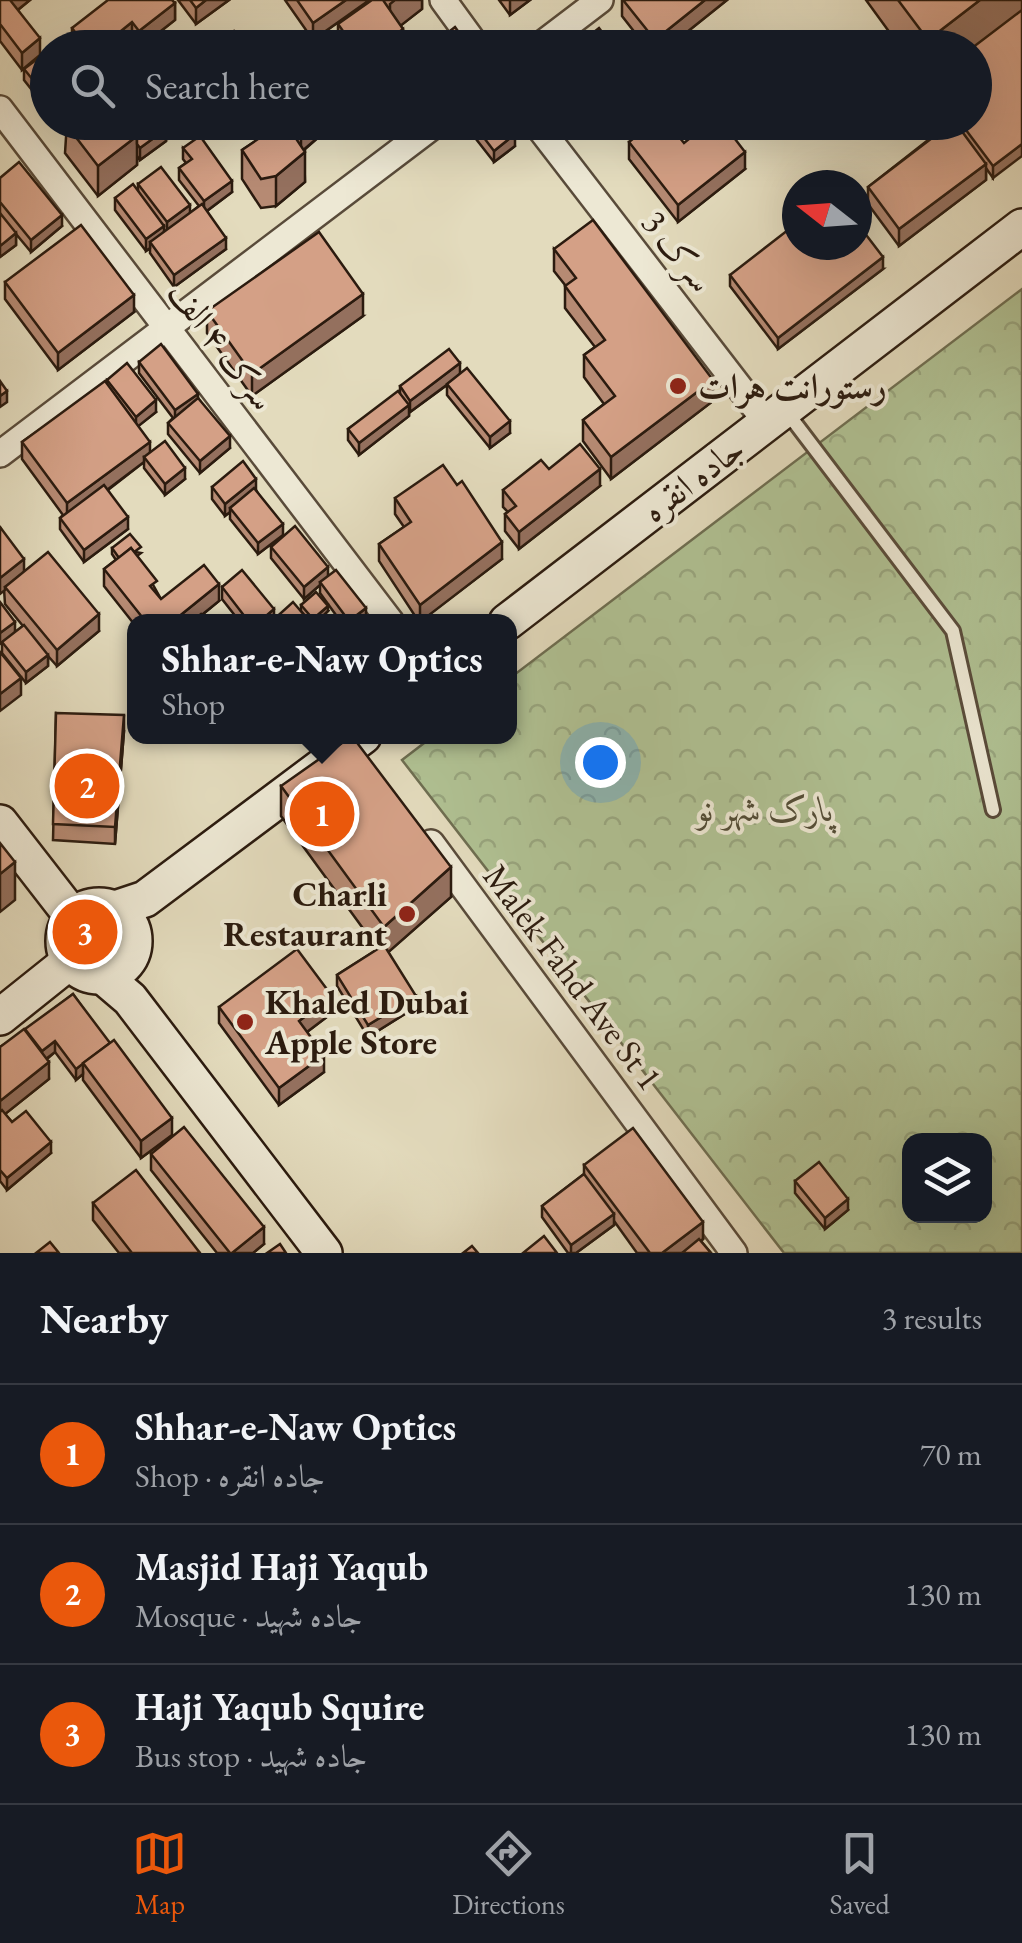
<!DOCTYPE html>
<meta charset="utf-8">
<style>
:root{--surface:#171b24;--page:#242831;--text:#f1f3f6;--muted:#9ea1a6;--line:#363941;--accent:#ea580c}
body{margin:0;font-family:"EB Garamond",Amiri,serif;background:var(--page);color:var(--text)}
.controls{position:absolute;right:30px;bottom:30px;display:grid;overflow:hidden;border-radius:20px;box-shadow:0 10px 40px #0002}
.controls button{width:90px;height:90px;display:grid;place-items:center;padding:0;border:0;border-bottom:2px solid var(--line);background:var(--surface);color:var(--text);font:50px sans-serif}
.compass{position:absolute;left:782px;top:170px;width:90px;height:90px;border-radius:50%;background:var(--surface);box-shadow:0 10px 40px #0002;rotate:287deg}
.you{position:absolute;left:600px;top:762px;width:35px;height:35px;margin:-25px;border:8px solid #fff;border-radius:50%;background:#1a73e8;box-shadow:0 0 0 15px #1a73e833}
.badge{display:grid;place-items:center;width:65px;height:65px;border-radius:50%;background:var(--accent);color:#fff;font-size:32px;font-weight:700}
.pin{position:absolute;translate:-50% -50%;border:5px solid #fff;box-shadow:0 2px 10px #0006}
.popup{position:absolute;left:127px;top:614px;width:390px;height:130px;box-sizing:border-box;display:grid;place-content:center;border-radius:20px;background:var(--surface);filter:drop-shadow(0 2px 8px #0005);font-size:32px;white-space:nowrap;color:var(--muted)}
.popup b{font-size:38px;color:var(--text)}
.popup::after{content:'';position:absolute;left:50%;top:100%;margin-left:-20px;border:20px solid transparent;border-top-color:var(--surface)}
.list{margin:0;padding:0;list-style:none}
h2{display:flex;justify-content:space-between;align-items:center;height:130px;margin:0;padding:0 40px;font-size:42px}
h2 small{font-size:32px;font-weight:400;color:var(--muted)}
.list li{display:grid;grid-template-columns:65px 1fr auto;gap:30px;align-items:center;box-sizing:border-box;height:140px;padding:0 40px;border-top:2px solid var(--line)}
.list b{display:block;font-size:38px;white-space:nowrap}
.list p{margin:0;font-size:32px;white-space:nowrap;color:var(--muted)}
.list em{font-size:32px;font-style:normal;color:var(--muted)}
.icon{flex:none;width:55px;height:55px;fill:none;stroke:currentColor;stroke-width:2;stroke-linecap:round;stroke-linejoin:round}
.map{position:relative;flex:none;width:1022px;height:1253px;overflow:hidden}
.search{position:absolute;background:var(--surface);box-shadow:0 10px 40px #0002;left:30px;right:30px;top:30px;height:110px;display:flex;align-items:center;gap:25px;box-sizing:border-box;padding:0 35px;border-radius:55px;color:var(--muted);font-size:38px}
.sheet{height:550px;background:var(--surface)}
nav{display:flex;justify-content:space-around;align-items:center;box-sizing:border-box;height:140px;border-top:2px solid var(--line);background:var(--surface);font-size:28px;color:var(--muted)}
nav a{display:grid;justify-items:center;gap:5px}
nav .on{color:var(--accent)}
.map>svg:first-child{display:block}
</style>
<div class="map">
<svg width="1022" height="1253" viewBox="0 0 1022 1253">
<defs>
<pattern id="park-crowns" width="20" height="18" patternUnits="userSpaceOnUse" patternTransform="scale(2.5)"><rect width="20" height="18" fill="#b0c193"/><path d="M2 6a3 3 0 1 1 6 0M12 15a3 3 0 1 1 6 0" fill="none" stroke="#98a57e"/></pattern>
</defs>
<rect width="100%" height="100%" fill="#e3dbbd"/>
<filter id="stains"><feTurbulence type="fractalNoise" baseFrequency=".002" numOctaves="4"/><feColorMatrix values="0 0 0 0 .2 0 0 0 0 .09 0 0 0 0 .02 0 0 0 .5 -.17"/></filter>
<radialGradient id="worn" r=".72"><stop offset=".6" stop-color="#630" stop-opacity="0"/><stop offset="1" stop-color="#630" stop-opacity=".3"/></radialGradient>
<path fill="url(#park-crowns)" stroke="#6e6e51" stroke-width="2.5" fill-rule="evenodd" d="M1022 289V1253H784L402 760 432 737 510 736V678ZM910 1140H984V1216H910Z"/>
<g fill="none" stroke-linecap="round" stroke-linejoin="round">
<defs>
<path id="lane" d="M786 411 953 631 993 810"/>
<g id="street">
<path d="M443 0 478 48"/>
<path d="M537 48 600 0"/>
<path d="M0 109 391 622"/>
<path d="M535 122 767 423"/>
<path d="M0 454 438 122"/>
<path d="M431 843 734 1253"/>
</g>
<g id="secondary">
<path d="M507 622 1022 227"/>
<path d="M0 823 73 917"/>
<circle cx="99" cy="941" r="35"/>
<path d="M115 909 145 899 363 736"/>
<path d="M103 976 130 999 324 1253"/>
<path d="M0 1017 70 961"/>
</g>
</defs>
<use href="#lane" stroke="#594b3a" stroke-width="18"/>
<use href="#street" stroke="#594b3a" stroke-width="30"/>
<use href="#secondary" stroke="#2b1b0f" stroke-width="40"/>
<use href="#lane" stroke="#ede8d4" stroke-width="12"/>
<use href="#street" stroke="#ede8d4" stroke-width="25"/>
<use href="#secondary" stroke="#ede8d4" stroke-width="35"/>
</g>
<g fill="#b68a73" stroke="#2b1b0f" stroke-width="2.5">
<path d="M0 0H30L18 10 40 55 22 70 0 41Z"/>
<path d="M178 0H229L196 24Z"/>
<path d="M285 0H422V9L401 25 403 48H338V24L368 1 313 40Z"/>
<path d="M499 0H530L510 15Z"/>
<path d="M622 0H727L667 48H647L622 16Z"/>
<path d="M866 0H1022L993 178 986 168V180L899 246 868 204V187L951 122H974V48H901Z"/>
<path d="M175 3V20L140 48 132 39 121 48H74L72 45V28Z"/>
<path d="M48 51V108L47 109 24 80V69Z"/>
<path d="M67 122H192L169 138 166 132V141L140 160 137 156V165L98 196 65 153Z"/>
<path d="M278 122H336L304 150 305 182 276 206 261 208 242 179V150L280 125Z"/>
<path d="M469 122H506L515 146 494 162 469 130Z"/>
<path d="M607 122H629L616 133Z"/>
<path d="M629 142 684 143 745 169 678 222 629 159Z"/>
<path d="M183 148 232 192 207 211 226 249 174 287 150 253V248L146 251 115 210V198L138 191V184L190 213 199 206 179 180V168L186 163 183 159Z"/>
<path d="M0 178 62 226 31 252 16 234V245L0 257Z"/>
<path d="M554 249 713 401 611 479 583 441V420L604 404 584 377V355L595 347 565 308V285L554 271Z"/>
<path d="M883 269 778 349 730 286V275Z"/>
<path d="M5 282 134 312 58 370 5 299Z"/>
<path d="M207 311 363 316 252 396 207 333Z"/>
<path d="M139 362 198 398 230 448 200 473 168 434V423L173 418 139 373Z"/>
<path d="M460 373 510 433 490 448 447 395V385L410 412 409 410V416L359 455 348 440V429L400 393V386Z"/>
<path d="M107 380 156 412 138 426 150 453 185 479 165 495 144 468V462L108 490 128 529 84 562 60 529V518L63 515 22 459V442L107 383Z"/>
<path d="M549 469 600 486 519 549 505 531V514L508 512 503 507V490Z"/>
<path d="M457 485 502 559 419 622 379 561V544L404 527 395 514V498Z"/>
<path d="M212 487 256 490 283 535 258 554 230 519V512L225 516 212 499Z"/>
<path d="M0 527 24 571 99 631 57 666 48 656V666L26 683 2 653V643L23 626 5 604Z"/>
<path d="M271 547 328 576 366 620 363 622H341L320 593V585L304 599 271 558Z"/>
<path d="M112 548 141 553 137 556 161 599 219 601 202 615 207 622H134V624L104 586V569L116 560 112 554Z"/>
<path d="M222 587 274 618 310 622H240L222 599Z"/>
<path d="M301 605 328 611 317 622H310L301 611Z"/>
<path d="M56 713 124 731 115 844 53 840Z"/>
<path d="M281 786 451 897 388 952 416 1007 368 1037 337 986V975L378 949 281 816Z"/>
<path d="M73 994 172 1135 141 1158 83 1080V1074L76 1080 55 1052 47 1059 49 1079 5 1114 12 1122 51 1153 7 1190 0 1181V1047L25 1031Z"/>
<path d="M219 1007 332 1013 307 1032 324 1072 279 1105 219 1023Z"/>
<path d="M151 1154 264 1244 253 1253H217L151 1170Z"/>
<path d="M584 1165 703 1239 701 1241 711 1253H637L614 1221V1225L576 1253H568L542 1217V1206L584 1174Z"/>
<path d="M795 1181 848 1210 825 1229 795 1193Z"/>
<path d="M93 1203 200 1253H119L93 1220Z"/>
</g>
<g fill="#94705e" stroke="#2b1b0f" stroke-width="2.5">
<path d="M10 0H30L10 16Z"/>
<path d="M206 0H229L196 24V8Z"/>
<path d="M346 0H368V1L313 40V23Z"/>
<path d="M395 0H422V9L390 34V4Z"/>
<path d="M510 0H530L510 15Z"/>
<path d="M705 0H727L667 48H655V40Z"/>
<path d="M980 0H1022V11L974 48H928V40Z"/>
<path d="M175 3V20L139 48V31Z"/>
<path d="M132 22V39L121 48H100Z"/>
<path d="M403 29V48H378Z"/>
<path d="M40 38V55L22 70V53Z"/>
<path d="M169 122H192L169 138Z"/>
<path d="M301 122H336L301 152Z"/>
<path d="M616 122H629L616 133Z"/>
<path d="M166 129V141L140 160V148Z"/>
<path d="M515 134V146L494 162V151Z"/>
<path d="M137 136V165L98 196V166Z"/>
<path d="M1022 144V156L993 178V166Z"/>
<path d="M305 152V182L276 206V176Z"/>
<path d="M745 152V169L678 222V205Z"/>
<path d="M986 164V180L899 246V229Z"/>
<path d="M232 181V192L204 213V201Z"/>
<path d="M190 205V216L167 233V222Z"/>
<path d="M62 215V226L31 252V240Z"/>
<path d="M164 226V237L150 242V248L146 251V239Z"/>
<path d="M16 233V245L0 257V246Z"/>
<path d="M226 238V249L174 287V275Z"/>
<path d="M883 257V269L778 349V338Z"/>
<path d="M363 294V316L252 396V374Z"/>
<path d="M134 295V312L58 370V353Z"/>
<path d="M460 363V375L410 412V401Z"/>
<path d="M713 380V401L611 479V457Z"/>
<path d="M7 391V402L0 407V396Z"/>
<path d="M198 394V405L175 422V410Z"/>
<path d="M156 400V412L136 428V417Z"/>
<path d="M409 405V416L359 455V443Z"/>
<path d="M510 421V433L490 448V437Z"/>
<path d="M230 436V448L200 473V461Z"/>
<path d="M150 442V459L144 457V462L67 520V503Z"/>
<path d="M185 468V479L165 495V484Z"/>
<path d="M600 469V486L519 549V532Z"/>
<path d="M256 479V490L230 508V512L225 516V504Z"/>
<path d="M128 517V529L84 562V550Z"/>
<path d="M283 524V535L258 554V543Z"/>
<path d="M502 542V559L420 622V605Z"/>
<path d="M24 559V575L5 587V590L0 594V578Z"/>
<path d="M328 567V579L320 582V585L304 599V587Z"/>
<path d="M219 584V601L193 622H172Z"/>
<path d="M328 606V611L317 622H313V619Z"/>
<path d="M366 608V620L363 622H349Z"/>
<path d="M274 609V620L259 622Z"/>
<path d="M99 614V631L57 666V650Z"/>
<path d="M15 622V633L0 644V633Z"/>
<path d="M48 655V666L26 683V672Z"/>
<path d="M21 678V695L0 711V694Z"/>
<path d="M124 715V731L115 844V827Z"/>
<path d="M15 862V900L0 912V874Z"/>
<path d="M451 867V897L384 956V927Z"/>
<path d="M332 996V1013L299 1038V1021Z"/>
<path d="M416 996V1007L368 1037V1025Z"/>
<path d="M55 1041V1052L42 1062V1051Z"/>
<path d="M324 1055V1072L279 1105V1088Z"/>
<path d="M49 1062V1079L0 1118V1101Z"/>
<path d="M83 1063V1074L76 1080V1069Z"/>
<path d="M172 1118V1135L141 1158V1141Z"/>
<path d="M51 1142V1153L7 1190V1178Z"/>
<path d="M848 1199V1210L825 1229V1218Z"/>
<path d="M614 1214V1225L576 1253H571V1245Z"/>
<path d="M703 1222V1239L684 1253H662Z"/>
<path d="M264 1227V1244L253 1253H232Z"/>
</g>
<g fill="#d4a086" stroke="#2b1b0f" stroke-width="2.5">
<path d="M0 0H10L40 38 22 53 0 24Z"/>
<path d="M108 0H172L175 3 139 31 132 22 100 48H87L72 28Z"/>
<path d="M190 0H206L196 8Z"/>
<path d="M297 0H346L313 23Z"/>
<path d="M372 0H383L403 29 378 48H355L338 24Z"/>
<path d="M623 0H705L655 40Z"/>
<path d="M898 0H980L928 40Z"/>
<path d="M1022 10V144L993 166 960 122H974V48H972Z"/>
<path d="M455 27 470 48H428Z"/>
<path d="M599 28 614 48H574Z"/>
<path d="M234 31 246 48H219L216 43Z"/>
<path d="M318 39 324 48H306Z"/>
<path d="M59 42 64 48H51Z"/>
<path d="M48 51V97H47L24 69Z"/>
<path d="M67 122H127L137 136 98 166 65 123Z"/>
<path d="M127 122H161L166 129 140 148 137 144V136Z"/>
<path d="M283 122H285L305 152 276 176 261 179 242 150Z"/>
<path d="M472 122H506L515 134 494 151Z"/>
<path d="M654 122H667L684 143 710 122H722L745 152 678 205 629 142Z"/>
<path d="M953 122H955L986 164 899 229 868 187Z"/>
<path d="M200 136 232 181 204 201 179 168 192 159 183 148Z"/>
<path d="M19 162 62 215 31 240 0 202V178Z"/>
<path d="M161 167 190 205 167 222 138 184Z"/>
<path d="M133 184 164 226 146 239 115 198Z"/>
<path d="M202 204 226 238 174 275 150 242Z"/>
<path d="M0 213 16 233 0 246Z"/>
<path d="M593 220 713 380 611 457 583 420 615 396 584 355 605 340 565 286 576 278 554 249Z"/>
<path d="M797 223V245H857V223L883 257 778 338 730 275Z"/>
<path d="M81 225 134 295 58 353 5 282Z"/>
<path d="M319 232 363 294 252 374 207 311Z"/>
<path d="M161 344 198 394 175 410 139 362Z"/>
<path d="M449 349 460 363 410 401 400 386Z"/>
<path d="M127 363 156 400 136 417 107 380Z"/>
<path d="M467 368 510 421 490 437 447 384Z"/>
<path d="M0 381 7 391 0 396Z"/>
<path d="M105 381 150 442 67 503 22 442Z"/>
<path d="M398 391 409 405 359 443 348 429Z"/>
<path d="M198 398 230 436 200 461 168 423Z"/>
<path d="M165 441 185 468 165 484 144 457Z"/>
<path d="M580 444 600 469 519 532 505 514 516 506 503 490 541 460 549 469Z"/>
<path d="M243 461 256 479 225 504 212 487Z"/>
<path d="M443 465 457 485 462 481 502 542 420 605 379 544 411 522 395 498Z"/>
<path d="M104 485 128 517 84 550 60 518Z"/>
<path d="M254 488 283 524 258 543 230 508Z"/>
<path d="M295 526 328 567 304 587 271 547Z"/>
<path d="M0 527 24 559 0 578Z"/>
<path d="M130 534 141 547 134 552 131 548 119 558 112 548Z"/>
<path d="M131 548 157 581 150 586 161 599 204 565 219 584 172 622H146L104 569Z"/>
<path d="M48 552 99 614 57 650 5 587Z"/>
<path d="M242 570 274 609 259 622H249L222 587Z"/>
<path d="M336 570 366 608 349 621 320 582Z"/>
<path d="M316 592 328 606 313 619 301 605Z"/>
<path d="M0 602 15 622 0 633Z"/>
<path d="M293 602 310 622H271Z"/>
<path d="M201 614 207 622H191Z"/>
<path d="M24 625 48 655 26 672 2 642Z"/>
<path d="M0 652 21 678 0 694Z"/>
<path d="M56 713 124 715 115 827 53 824Z"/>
<path d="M352 736 451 867 384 927 281 786Z"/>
<path d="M0 843 15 862 0 874Z"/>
<path d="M384 945 416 996 368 1025 337 975Z"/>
<path d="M297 949 332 996 299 1021 324 1055 279 1088 219 1007Z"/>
<path d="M73 994 110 1043 76 1069 55 1041 42 1051 25 1029Z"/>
<path d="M24 1029 49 1062 0 1101V1047Z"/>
<path d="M114 1040 172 1118 141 1141 83 1063Z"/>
<path d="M2 1110 12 1122 26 1111 51 1142 7 1178 0 1170V1112Z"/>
<path d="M184 1127 264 1227 232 1253H230L151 1154Z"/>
<path d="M633 1128 703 1222 662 1253H650L584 1165Z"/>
<path d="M819 1162 848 1199 825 1218 795 1181Z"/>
<path d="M136 1170 200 1253H132L93 1203Z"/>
<path d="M584 1174 614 1214 571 1245 542 1206Z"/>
<path d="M544 1236 557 1253H523Z"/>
<path d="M699 1239 711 1253H682Z"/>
<path d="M50 1242 59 1253H36Z"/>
<path d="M280 1244 286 1253H267Z"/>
<path d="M472 1246 478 1253H463Z"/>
</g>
<g fill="#8f2418" stroke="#ede8d4" stroke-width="4">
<circle cx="678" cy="386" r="10"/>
<circle cx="407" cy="914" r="10"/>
<circle cx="245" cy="1022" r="10"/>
</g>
<g text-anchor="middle" stroke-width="8" stroke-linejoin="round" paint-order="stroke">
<g font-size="35" fill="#2b1b0f" stroke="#ede8d4">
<text transform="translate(678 251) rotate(52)" y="12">سرک 3</text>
<text transform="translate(222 345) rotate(53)" y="12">سرک ۴ الف</text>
<text transform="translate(693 479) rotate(-37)" y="12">جاده انقره</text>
<text transform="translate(573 977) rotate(53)" y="12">Malek Fahd Ave St 1</text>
</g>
<g font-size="35" font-weight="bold" fill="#2b1b0f" stroke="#ede8d4" text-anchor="start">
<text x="698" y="398">رستورانت هرات</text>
<text x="387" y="906" text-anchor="end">Charli<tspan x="387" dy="40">Restaurant</tspan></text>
<text x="265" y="1014">Khaled Dubai<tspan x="265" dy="40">Apple Store</tspan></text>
</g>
<g font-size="35" font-style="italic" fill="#534d37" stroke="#ede8d4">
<text x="765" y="821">پارک شهر نو</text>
</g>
</g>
<rect width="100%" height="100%" filter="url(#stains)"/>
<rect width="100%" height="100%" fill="url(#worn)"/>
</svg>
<div class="controls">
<button><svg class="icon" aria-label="layers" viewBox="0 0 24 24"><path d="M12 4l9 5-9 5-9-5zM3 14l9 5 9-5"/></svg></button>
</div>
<svg class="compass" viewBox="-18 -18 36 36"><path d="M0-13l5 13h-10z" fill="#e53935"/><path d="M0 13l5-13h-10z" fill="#9ea1a6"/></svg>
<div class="you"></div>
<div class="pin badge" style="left:322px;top:814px">1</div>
<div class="popup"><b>Shhar-e-Naw Optics</b>Shop</div>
<div class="pin badge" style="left:87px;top:786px">2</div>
<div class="pin badge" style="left:85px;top:932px">3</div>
<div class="search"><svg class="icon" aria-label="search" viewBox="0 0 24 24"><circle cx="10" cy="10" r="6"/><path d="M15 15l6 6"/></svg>Search here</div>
</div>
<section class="sheet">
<h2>Nearby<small>3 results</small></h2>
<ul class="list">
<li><span class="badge">1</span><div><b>Shhar-e-Naw Optics</b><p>Shop · جاده انقره</p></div><em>70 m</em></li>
<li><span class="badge">2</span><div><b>Masjid Haji Yaqub</b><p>Mosque · جاده شهید</p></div><em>130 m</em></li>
<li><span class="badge">3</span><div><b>Haji Yaqub Squire</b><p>Bus stop · جاده شهید</p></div><em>130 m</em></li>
</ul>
</section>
<nav>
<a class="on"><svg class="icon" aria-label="map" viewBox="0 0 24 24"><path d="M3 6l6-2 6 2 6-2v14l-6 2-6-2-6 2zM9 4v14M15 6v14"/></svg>Map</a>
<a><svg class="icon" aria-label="directions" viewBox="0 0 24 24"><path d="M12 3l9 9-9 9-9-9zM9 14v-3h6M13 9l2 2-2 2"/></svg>Directions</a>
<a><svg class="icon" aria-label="saved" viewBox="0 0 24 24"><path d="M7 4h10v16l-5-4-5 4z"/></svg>Saved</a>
</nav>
